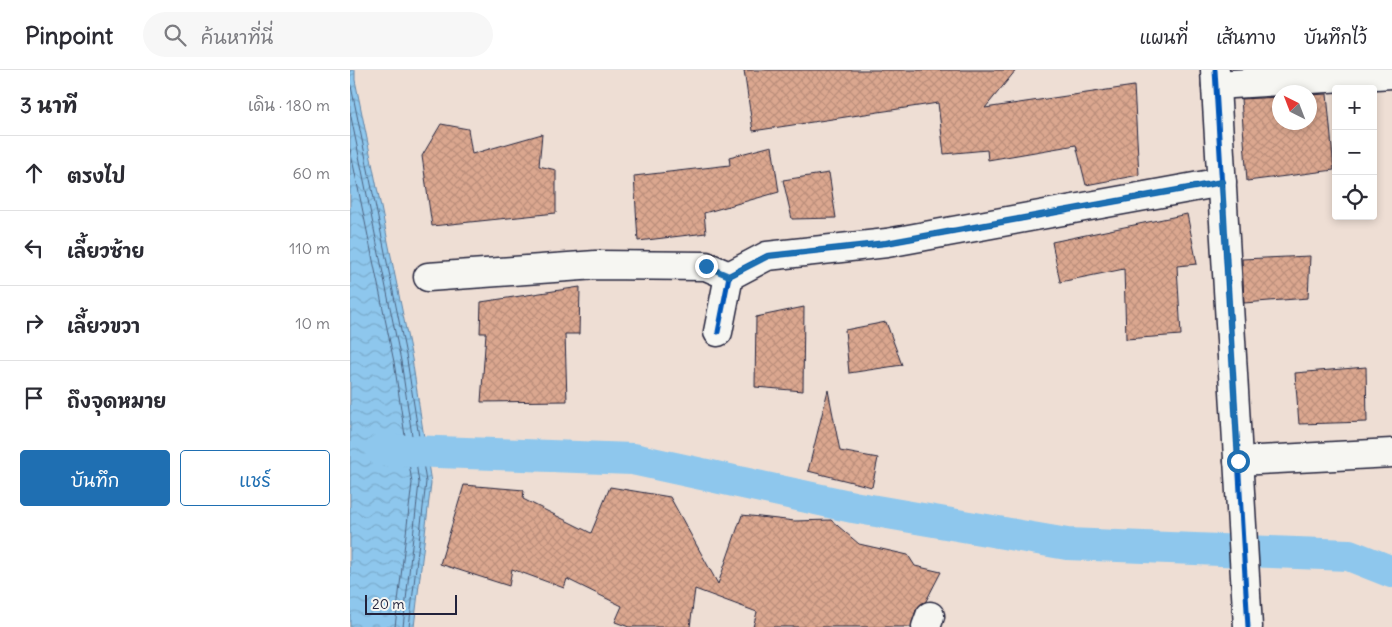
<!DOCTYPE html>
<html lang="th">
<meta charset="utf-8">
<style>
:root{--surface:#fff;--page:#f7f7f7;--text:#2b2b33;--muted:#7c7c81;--line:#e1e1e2;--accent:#1f6fb2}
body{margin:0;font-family:Delius,"Playpen Sans Thai",sans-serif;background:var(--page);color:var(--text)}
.controls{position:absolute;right:15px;top:15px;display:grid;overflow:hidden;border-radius:5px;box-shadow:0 2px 8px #0003}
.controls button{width:45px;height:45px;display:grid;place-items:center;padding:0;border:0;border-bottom:1px solid var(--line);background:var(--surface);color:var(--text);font:25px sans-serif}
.compass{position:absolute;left:922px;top:15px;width:45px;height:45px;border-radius:50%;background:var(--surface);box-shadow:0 2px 8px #0003;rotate:318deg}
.scale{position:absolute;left:15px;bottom:12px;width:92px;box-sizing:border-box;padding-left:5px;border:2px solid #22223b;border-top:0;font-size:14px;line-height:18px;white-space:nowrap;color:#22223b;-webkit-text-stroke:4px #f6f6f2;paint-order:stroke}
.stop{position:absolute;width:15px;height:15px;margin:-11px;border:4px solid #1f6fb2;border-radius:50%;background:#fff}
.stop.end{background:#1f6fb2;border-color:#fff;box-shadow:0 1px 5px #0008}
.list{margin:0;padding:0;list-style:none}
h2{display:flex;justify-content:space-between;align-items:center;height:65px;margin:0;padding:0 20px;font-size:21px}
h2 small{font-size:16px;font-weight:400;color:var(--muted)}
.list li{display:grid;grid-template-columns:32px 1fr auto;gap:15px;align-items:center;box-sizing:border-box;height:75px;padding:0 20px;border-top:1px solid var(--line)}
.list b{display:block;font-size:19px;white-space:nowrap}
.list em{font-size:16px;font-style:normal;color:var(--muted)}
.actions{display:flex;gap:10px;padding:15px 20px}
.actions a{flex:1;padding:11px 0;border:1px solid var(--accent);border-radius:5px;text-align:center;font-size:18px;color:var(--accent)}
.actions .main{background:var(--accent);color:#fff}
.icon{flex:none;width:28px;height:28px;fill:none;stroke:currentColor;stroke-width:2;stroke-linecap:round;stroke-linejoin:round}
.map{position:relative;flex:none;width:1042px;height:557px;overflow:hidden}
header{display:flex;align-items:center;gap:30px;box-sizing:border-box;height:70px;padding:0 25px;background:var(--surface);border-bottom:1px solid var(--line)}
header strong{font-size:24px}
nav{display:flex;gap:28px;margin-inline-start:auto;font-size:18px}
.search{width:350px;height:45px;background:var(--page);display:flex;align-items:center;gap:12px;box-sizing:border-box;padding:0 18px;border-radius:28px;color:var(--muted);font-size:19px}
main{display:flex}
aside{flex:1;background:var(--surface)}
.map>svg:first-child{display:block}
</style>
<header>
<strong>Pinpoint</strong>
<div class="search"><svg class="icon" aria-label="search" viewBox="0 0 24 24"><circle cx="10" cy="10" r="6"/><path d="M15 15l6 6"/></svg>ค้นหาที่นี่</div>
<nav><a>แผนที่</a><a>เส้นทาง</a><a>บันทึกไว้</a></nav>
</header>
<main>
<aside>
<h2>3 นาที<small>เดิน · 180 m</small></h2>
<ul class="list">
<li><svg class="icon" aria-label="ahead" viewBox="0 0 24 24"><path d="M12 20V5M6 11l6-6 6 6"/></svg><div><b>ตรงไป</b></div><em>60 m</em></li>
<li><svg class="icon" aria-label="left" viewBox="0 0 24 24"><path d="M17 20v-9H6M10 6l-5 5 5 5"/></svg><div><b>เลี้ยวซ้าย</b></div><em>110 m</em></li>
<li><svg class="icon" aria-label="right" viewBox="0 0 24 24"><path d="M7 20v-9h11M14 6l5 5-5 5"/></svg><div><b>เลี้ยวขวา</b></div><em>10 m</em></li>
<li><svg class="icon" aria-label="arrive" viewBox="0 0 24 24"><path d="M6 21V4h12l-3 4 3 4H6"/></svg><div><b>ถึงจุดหมาย</b></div></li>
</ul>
<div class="actions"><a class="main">บันทึก</a><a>แชร์</a></div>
</aside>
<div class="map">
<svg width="1042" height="557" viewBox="0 0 1042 557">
<defs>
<pattern id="water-waves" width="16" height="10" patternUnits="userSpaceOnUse" patternTransform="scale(1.25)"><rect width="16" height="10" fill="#8ec7ed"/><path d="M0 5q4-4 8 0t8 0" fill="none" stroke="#7aabcc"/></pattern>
<pattern id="building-cross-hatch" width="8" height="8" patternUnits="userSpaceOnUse" patternTransform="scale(1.25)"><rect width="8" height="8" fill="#dba78f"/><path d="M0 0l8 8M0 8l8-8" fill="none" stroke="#bc8f7c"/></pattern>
</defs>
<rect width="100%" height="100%" fill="#eeded4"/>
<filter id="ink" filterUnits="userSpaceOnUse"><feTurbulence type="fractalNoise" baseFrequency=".02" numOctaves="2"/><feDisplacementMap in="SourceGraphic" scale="10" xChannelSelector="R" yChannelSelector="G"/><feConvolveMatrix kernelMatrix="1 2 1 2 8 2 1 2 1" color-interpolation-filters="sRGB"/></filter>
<g filter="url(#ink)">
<path fill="url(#water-waves)" stroke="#6385a6" d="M0 0H5V10L62 289 81 413 64 557H0Z"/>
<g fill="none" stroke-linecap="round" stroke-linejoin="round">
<g stroke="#4d6482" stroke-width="1">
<path d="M0 11 57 290 76 412 59 557"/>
<path d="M0 42 51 291 69 413 53 557"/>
<path d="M0 79 44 292 62 413 45 557"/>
</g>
<path stroke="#8ec7ed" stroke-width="32" d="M31 380 283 389 503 437 717 474 999 485 1042 502"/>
</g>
<g fill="url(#building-cross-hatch)" stroke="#22223b">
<path d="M394 0H666L635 38 784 16 789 105 736 115 726 75 638 90 637 80 594 84 588 33 403 61Z"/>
<path d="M977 24 984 100 897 111 891 29 930 27V52H960V25Z"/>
<path d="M91 54 118 59 122 84 192 64 189 96 206 100V143L82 156 72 86Z"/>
<path d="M422 76 429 122 354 143 356 163 288 171 284 106 380 95 379 87Z"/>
<path d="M479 103 486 148 442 149 433 110Z"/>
<path d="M837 144 847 194 827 196 831 265 776 269 774 199 710 212 702 172Z"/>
<path d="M960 186 958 228 894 233 892 189Z"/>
<path d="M230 217 229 264H215L217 331 131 332 136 263H130L131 232Z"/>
<path d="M454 237 453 321 405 317 406 247Z"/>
<path d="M536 252 552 295 499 303 495 260Z"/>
<path d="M1016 297 1017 352 949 354 945 303Z"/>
<path d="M478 320 490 381 528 388 522 417 458 401Z"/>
<path d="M114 415 174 420 173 429 241 463 260 417 320 427 368 514 392 445 445 451 481 450 509 474 558 485 565 496 591 502 576 531 566 540 561 557H403L407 542 345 519 340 557H279L265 552 272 536 217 509 214 518 162 499 159 516 90 494Z"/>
</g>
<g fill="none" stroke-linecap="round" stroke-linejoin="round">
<defs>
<g id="minor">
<path d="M865 0 898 557"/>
<path d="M866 15 1042 4"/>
<path d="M78 207 246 195 356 196 379 206"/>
<path d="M368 262 379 206 417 186 537 173 872 112"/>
<path d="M888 391 1042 383"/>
<path d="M576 557 580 546"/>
</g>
</defs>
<use href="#minor" stroke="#22223b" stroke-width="31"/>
<use href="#minor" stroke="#f6f6f2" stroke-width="28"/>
<defs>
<g id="cycleway">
<path d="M865 0 898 557"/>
<path d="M368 262 379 206 417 186 537 173 872 112"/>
</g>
</defs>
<use href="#cycleway" stroke="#f6f6f2" stroke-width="8"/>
<use href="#cycleway" stroke="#0057b8" stroke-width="5"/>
</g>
</g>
<g fill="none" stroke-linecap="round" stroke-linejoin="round" filter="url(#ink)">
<path stroke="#1f6fb2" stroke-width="6" d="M356 196 379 206 418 186 536 173 872 112 888 391"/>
</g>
</svg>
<div class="controls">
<button>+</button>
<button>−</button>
<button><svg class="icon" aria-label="locate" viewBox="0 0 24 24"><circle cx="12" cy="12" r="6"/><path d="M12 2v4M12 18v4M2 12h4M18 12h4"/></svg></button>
</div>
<svg class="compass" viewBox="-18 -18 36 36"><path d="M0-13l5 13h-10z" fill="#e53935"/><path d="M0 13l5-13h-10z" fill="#7c7c81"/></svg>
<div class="scale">20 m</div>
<div class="stop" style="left:888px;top:391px"></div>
<div class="stop end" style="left:356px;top:196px"></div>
</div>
</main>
